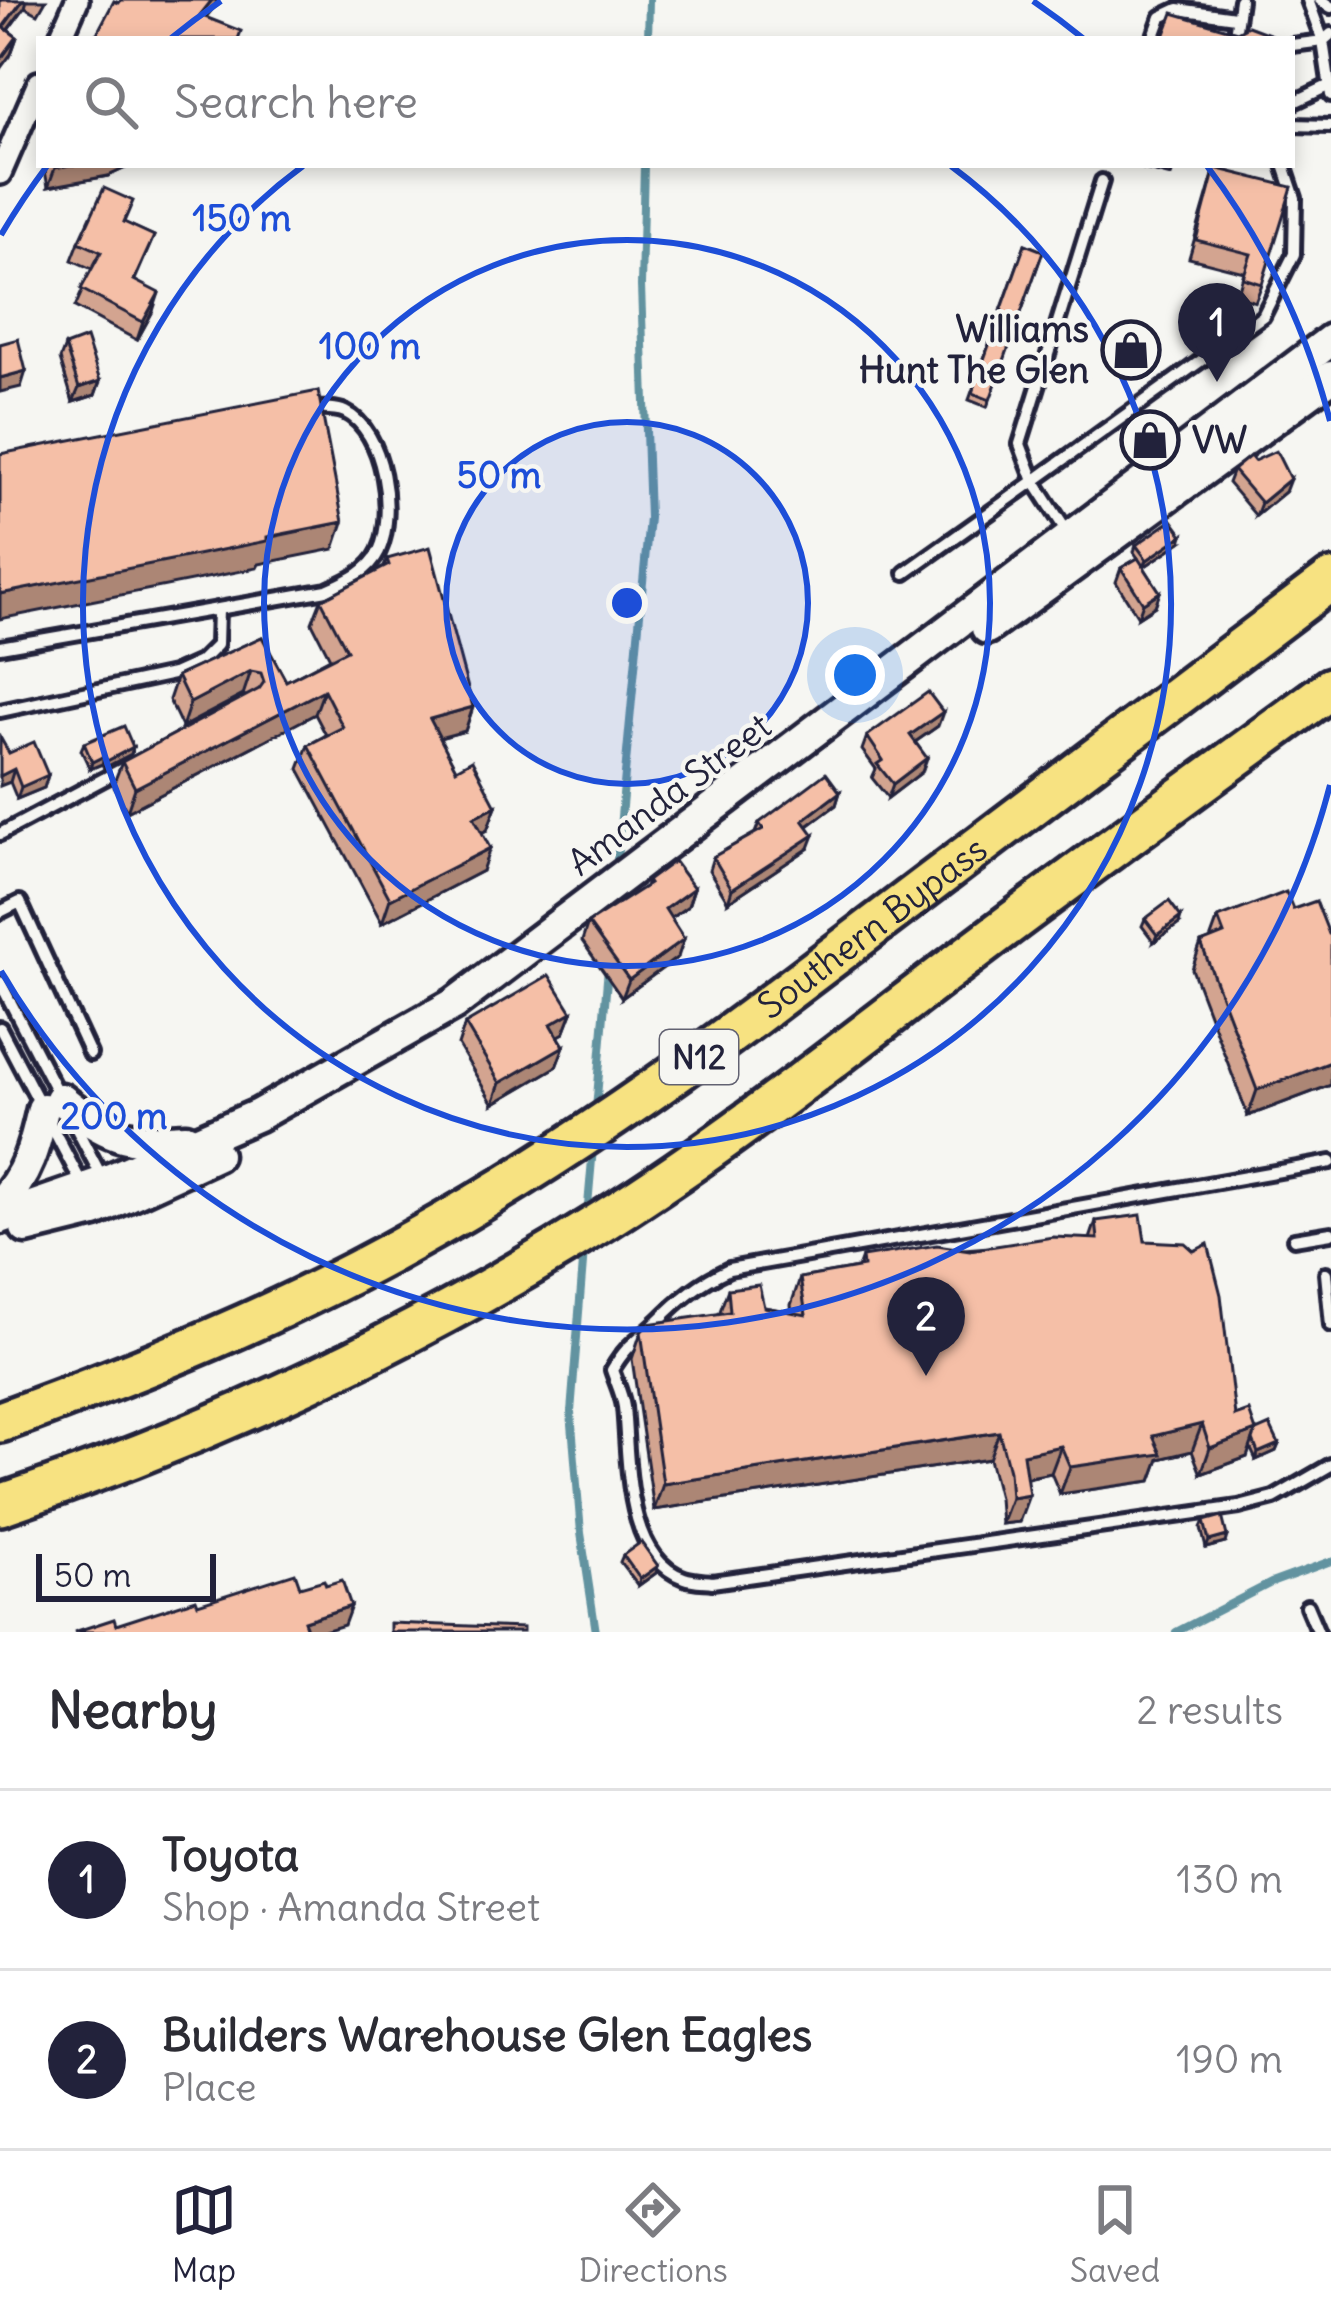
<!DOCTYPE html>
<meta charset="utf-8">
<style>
:root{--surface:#fff;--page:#f2f2f3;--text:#2b2b33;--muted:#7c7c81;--line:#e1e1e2;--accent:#22223b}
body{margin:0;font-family:Delius,sans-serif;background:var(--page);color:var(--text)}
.scale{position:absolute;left:36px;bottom:30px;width:180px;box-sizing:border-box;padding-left:12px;border:6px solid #22223b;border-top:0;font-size:33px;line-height:42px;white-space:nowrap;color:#22223b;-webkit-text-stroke:9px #f6f6f2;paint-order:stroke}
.you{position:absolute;left:855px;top:675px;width:42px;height:42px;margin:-30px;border:9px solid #fff;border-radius:50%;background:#1a73e8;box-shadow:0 0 0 18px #1a73e833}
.badge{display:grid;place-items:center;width:78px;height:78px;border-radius:50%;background:var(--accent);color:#fff;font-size:39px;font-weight:700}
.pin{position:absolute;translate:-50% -99px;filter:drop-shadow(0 3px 6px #0008)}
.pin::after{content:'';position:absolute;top:63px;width:42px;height:36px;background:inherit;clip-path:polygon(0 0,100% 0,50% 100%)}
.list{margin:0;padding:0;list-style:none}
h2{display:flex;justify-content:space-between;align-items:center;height:156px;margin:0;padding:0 48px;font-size:51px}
h2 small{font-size:39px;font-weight:400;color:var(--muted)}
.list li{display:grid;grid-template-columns:78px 1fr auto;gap:36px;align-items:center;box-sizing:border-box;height:180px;padding:0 48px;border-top:3px solid var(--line)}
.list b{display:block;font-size:45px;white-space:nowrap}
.list p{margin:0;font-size:39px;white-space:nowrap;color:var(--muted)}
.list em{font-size:39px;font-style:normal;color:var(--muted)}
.icon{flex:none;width:66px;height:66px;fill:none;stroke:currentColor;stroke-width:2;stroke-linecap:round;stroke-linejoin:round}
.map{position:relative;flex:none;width:1331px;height:1632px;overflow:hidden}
.search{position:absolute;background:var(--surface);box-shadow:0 6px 18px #0003;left:36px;right:36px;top:36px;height:132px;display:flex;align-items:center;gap:30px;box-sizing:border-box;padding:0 42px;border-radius:0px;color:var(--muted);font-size:45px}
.sheet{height:516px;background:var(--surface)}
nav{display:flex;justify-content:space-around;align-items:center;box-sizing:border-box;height:168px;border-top:3px solid var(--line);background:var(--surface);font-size:33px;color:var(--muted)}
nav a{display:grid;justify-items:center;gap:6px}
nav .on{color:var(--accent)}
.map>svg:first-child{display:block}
</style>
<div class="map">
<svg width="1331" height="1632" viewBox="0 0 1331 1632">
<rect width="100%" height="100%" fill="#f6f6f2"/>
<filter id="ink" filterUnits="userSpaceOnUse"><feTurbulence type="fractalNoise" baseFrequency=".00833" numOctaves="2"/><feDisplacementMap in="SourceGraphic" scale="24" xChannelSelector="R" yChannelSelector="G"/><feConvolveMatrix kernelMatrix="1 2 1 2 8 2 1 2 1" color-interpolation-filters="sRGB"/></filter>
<g filter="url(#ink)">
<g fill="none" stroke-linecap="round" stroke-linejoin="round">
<g stroke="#6293a0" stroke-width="8">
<path d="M648 39 649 0"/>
<path d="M616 870 649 518 641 286 644 165"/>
<path d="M596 1109 608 968"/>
<path d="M587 1217 593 1148"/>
<path d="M584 1250 571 1412 581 1533 596 1632"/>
<path d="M1176 1632 1271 1583 1331 1561"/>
</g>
<defs>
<g id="lane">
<path d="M1320 0 1331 7"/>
<path d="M1331 34 1323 41 1331 95"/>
<path d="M1235 35 1240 0"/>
<path d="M1153 39 1161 17 1178 9 1235 17"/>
<path d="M1292 45 1323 41 1308 0"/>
<path d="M1292 103 1330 85"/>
<path d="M1292 125 1331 126"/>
<path d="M1069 535 1034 481 1263 316 1294 254 1295 198 1284 165"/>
<path d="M905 573 1034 481 1020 444 1102 181"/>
<path d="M0 647 327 590C347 581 369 572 379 551 396 514 385 431 345 412 334 407 319 409 307 409"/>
<path d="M0 711 173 674 200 662 217 645 218 609"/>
<path d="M0 834 130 765"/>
<path d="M0 912 20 902 90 1054"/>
<path d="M0 982 59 1096"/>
<path d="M0 1028 83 1186"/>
<path d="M71 1118 104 1181"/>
<path d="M1331 1162 729 1269C699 1283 681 1298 658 1321 637 1341 628 1343 612 1370 616 1382 622 1394 624 1407 629 1456 624 1557 684 1578 692 1581 703 1581 712 1582L1239 1507 1274 1498 1331 1465"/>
<path d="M1294 1239 1331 1233"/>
<path d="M1326 1273 1331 1325"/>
<path d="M1307 1606 1318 1632"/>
</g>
<g id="street">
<path d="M60 39 77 0"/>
<path d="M0 173 39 83"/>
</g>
<g id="secondary">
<path d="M987 628 1331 377"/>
<path d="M61 1099C107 1136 127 1144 186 1139"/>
<path d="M0 1203C27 1177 35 1145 43 1109"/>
<path d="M0 1218 104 1182 258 1115 454 1004 1331 340"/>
<path d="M26 1228 95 1211 216 1155"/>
</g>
<g id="highway">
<path id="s1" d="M0 1422C143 1370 285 1313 417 1238 534 1173 644 1098 752 1018L1331 580"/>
<path d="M0 1505C213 1434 416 1339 606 1219 739 1135 862 1035 987 941 1101 855 1216 772 1331 688"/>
</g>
</defs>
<use href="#lane" stroke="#22223b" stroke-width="20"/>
<use href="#street" stroke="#22223b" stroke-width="30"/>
<use href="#secondary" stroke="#22223b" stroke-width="39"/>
<use href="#highway" stroke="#22223b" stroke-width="48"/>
<use href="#lane" stroke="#f6f6f2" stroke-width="10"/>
<use href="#street" stroke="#f6f6f2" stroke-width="21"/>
<use href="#secondary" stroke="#f6f6f2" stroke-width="30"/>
<use href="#highway" stroke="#f7e281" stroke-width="39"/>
</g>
<g fill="#d3a490" stroke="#22223b" stroke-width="3">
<path d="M0 0H46L38 14 25 7 8 30 17 37 11 54Z"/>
<path d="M44 165H132L108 176 48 187Z"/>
<path d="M1128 165H1175L1171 176Z"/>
<path d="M1215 168 1262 284 1255 302 1237 296 1244 272 1189 258Z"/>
<path d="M125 223 154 236 135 280 153 311 137 340 75 307 92 269 72 260 79 242Z"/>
<path d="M1025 244 1043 251 987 407 969 400Z"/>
<path d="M65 346 100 381 95 395 73 402 60 359Z"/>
<path d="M1233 470 1285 492 1256 516 1228 483Z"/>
<path d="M1181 542 1144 567 1160 592 1155 606 1138 617 1116 582 1121 568 1138 558 1134 552 1136 545Z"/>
<path d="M387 559 473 707 465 731 439 738 456 769 496 806 487 830 482 832V871L382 923 299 769 308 745 326 735 315 714 127 812 113 785 122 762 246 696 243 695 182 727 169 700 177 676 262 637 286 681 330 658 312 623 321 600 384 567Z"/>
<path d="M938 726 915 742 922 772 888 798 872 778 876 769 862 750 867 736Z"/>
<path d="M84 743 133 747 131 754 104 768 102 764 90 769 81 750Z"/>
<path d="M9 753 48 775 44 788 17 799 10 782Z"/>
<path d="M840 792 836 805 808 826 809 848 728 902 709 870 713 857 755 833 759 823Z"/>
<path d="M647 881 694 888 688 906 671 918 678 957 622 998 582 941 588 923 645 887Z"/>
<path d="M1293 909 1329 934H1331V1085L1248 1116 1192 969 1201 943 1210 940 1218 918Z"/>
<path d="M1145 919 1179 924 1154 942 1142 926Z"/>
<path d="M572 1012 564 1033 558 1036 564 1046 556 1067 493 1104 458 1045 465 1024Z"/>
<path d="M1096 1221 1145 1241 1235 1416 1279 1444 1276 1451 1256 1460 1250 1447 1247 1457 1201 1474 1192 1451 1159 1459 1151 1481 1060 1494 1051 1473 1027 1478 1019 1522 1001 1524 999 1498 989 1459 654 1510 632 1359 641 1332 719 1314 728 1289 764 1307 792 1312 791 1305 800 1278 858 1268 862 1257 1090 1239Z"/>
<path d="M1204 1521 1225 1543 1206 1548 1201 1528Z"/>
<path d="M623 1555 656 1573 638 1586 620 1562Z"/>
</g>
<g fill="#ac8675" stroke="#22223b" stroke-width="3">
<path d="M23 0H27L25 7 0 40 3 27Z"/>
<path d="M212 0H218L215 6 193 34 200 15Z"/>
<path d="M17 37 11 54 0 69V60Z"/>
<path d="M70 165H132L108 176 48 187 55 168Z"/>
<path d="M159 293 153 311 137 340 143 322Z"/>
<path d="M26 371 21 387 0 392V378Z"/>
<path d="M100 381 95 395 73 402 79 388Z"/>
<path d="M1290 479 1285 492 1256 516 1261 503Z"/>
<path d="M343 522 334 549 259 564 257 568 0 619V594Z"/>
<path d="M1183 535 1181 542 1144 567 1147 560Z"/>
<path d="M1160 592 1155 606 1138 617 1143 603Z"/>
<path d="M251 671 243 695 182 727 190 703Z"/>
<path d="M324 690 315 714 127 812 135 788Z"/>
<path d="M473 707 465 731 421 743 430 719Z"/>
<path d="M943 712 938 726 905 749 910 735Z"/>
<path d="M133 747 131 754 104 768 107 761Z"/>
<path d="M104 756 102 764 90 769 92 762Z"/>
<path d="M927 758 922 772 888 798 893 784Z"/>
<path d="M14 769 10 782 0 786V776Z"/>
<path d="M48 775 44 788 17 799 21 787Z"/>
<path d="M840 792 836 805 798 833 803 820Z"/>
<path d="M496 806 487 830 466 841 474 817Z"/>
<path d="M814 835 809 848 728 902 732 889Z"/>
<path d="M490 848 482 871 382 923 390 899Z"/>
<path d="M694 888 688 906 658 927 665 909Z"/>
<path d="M1181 917 1179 924 1154 942 1157 935Z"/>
<path d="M684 939 678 957 622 998 629 980Z"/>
<path d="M572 1012 564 1033 543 1045 551 1024Z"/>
<path d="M564 1046 556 1067 493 1104 500 1083Z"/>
<path d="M1331 1062V1085L1248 1116 1257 1090Z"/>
<path d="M1202 1424 1192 1451 1159 1459 1151 1481 1060 1494 1070 1467 1153 1436Z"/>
<path d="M1256 1431 1247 1457 1201 1474 1210 1448Z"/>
<path d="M999 1432 989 1459 654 1510 663 1484Z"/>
<path d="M1279 1444 1276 1451 1256 1460 1258 1453Z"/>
<path d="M1061 1446 1051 1473 1013 1480 1023 1454Z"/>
<path d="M1029 1495 1019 1522 1001 1524 1011 1498Z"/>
<path d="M1227 1536 1225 1543 1206 1548 1209 1541Z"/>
<path d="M658 1566 656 1573 638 1586 640 1579Z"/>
<path d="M351 1606 344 1625 321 1632H300L304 1621Z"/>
</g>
<g fill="#f5bfa7" stroke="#22223b" stroke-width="3">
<path d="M0 0H23L3 27 17 37 0 60Z"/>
<path d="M121 0H212L200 15 241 31 238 39H94L114 1 119 3Z"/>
<path d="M1173 13 1237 32 1248 26 1272 35 1271 39H1163Z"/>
<path d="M1215 168 1292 187 1262 284 1243 278 1251 254 1196 240Z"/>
<path d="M104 188 133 201 124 222 154 236 134 280 159 293 143 322 81 289 101 252 79 242Z"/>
<path d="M1025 244 1043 251 990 400 972 393Z"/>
<path d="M86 338 100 381 79 388 65 346Z"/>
<path d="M18 339 26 371 0 378V344Z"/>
<path d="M318 391 343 522 267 537V541L0 594V454Z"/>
<path d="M1276 451 1290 479 1261 503 1233 470 1250 456 1254 461Z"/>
<path d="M1172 520 1183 535 1147 560 1136 545Z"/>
<path d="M430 547 473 707 430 719 456 769 472 760 496 806 474 817 490 848 390 899 308 745 343 727 324 690 135 788 122 762 259 689 264 682 261 673 251 671 190 703 177 676 262 637 286 681 347 650 321 600 389 565 387 559Z"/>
<path d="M1138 558 1160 592 1143 603 1121 568Z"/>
<path d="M928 692 943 712 910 735 927 758 893 784 877 764 883 760 867 736Z"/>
<path d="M124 726 133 747 107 761 104 756 92 762 84 743Z"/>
<path d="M0 737 9 753 34 742 48 775 21 787 14 769 0 776Z"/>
<path d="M826 773 840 792 803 820 814 835 732 889 713 857 763 829 759 823Z"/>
<path d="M674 861 694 888 665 909 684 939 629 980 588 923 649 884 647 881Z"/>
<path d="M1286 892 1293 909 1316 901 1329 934H1331V1062L1257 1090 1201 943 1224 934 1218 918Z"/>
<path d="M1169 901 1181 917 1157 935 1145 919Z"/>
<path d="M549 975 572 1012 551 1024 564 1046 500 1083 465 1024Z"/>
<path d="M1141 1215 1145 1241 1185 1243 1194 1251 1208 1244 1221 1295 1235 1416 1249 1411 1256 1431 1210 1448 1202 1424 1153 1436 1161 1454 1070 1467 1061 1446 1023 1454 1029 1495 1011 1498 1009 1471 999 1432 663 1484 641 1332 648 1324 730 1312 728 1289 759 1285 764 1307 806 1315 800 1278 863 1267 862 1257 937 1245 970 1250 1053 1237 1098 1239 1096 1221Z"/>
<path d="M1270 1425 1279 1444 1258 1453 1253 1440 1256 1431Z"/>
<path d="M1222 1516 1227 1536 1209 1541 1204 1521Z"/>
<path d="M641 1542 658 1566 640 1579 623 1555Z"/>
<path d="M295 1573 300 1587 324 1580 326 1585 342 1580 351 1606 304 1621 308 1632H74L114 1619 116 1625 196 1599 198 1604Z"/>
<path d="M390 1623 523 1628V1632H390Z"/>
</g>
</g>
<circle cx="627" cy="603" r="181" fill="#1d4ed8" fill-opacity=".12"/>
<g fill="none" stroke="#1d4ed8" stroke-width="6">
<circle cx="627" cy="603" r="181"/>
<circle cx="627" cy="603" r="363"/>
<path d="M951 166A544 544 0 1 1 303 166"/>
<path d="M1330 785A726 726 0 0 1 1 971M1 235A726 726 0 0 1 47 166M170 39A726 726 0 0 1 221 1M1033 1A726 726 0 0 1 1084 39M1207 166A726 726 0 0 1 1330 421"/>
</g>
<defs>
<symbol id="shop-ring" viewBox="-11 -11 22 22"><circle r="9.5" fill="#f6f6f2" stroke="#22223b" stroke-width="1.5"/><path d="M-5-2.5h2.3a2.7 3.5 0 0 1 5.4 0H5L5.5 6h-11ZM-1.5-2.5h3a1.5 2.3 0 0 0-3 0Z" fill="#22223b"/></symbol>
</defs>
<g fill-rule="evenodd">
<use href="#shop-ring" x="1098" y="317" width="66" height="66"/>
<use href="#shop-ring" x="1117" y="407" width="66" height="66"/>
</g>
<g text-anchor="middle" stroke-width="9" stroke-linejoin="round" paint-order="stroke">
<rect fill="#f6f6f2" stroke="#626272" stroke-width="3" x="660" y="1030" width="78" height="54" rx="9"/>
<g font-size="33" font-weight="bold" fill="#22223b">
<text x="699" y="1069">N12</text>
</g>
<g font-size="36" font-weight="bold" fill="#22223b" stroke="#f6f6f2" text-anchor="end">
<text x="1089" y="342">Williams<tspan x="1089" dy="41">Hunt The Glen</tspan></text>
<text x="1192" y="453" text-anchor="start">VW</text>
</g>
<g font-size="36" fill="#22223b" stroke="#f6f6f2">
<text transform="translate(669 794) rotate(-37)" y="13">Amanda Street</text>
<text dy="13" stroke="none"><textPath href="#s1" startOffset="1008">Southern Bypass</textPath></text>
</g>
</g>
<circle cx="627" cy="603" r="18" fill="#1d4ed8" stroke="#f6f6f2" stroke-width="6"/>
<g font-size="36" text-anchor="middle" font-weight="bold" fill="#1d4ed8" stroke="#f6f6f2" stroke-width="9" stroke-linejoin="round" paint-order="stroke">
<text x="242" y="231">150 m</text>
<text x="370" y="359">100 m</text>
<text x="499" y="488">50 m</text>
<text x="114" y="1129">200 m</text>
</g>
</svg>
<div class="scale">50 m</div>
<div class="you"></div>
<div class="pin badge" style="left:1217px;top:382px">1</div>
<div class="pin badge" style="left:926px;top:1376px">2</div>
<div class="search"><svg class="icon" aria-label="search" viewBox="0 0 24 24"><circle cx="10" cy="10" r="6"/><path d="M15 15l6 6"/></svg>Search here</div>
</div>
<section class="sheet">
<h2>Nearby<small>2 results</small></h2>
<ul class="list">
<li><span class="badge">1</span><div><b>Toyota</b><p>Shop · Amanda Street</p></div><em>130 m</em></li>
<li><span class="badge">2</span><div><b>Builders Warehouse Glen Eagles</b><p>Place</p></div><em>190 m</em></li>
</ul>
</section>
<nav>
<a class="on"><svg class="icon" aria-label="map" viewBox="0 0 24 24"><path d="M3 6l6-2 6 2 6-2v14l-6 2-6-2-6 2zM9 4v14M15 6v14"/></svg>Map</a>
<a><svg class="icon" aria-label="directions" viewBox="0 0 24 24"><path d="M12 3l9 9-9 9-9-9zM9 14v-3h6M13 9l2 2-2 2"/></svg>Directions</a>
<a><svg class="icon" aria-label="saved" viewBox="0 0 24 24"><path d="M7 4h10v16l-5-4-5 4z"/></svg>Saved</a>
</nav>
